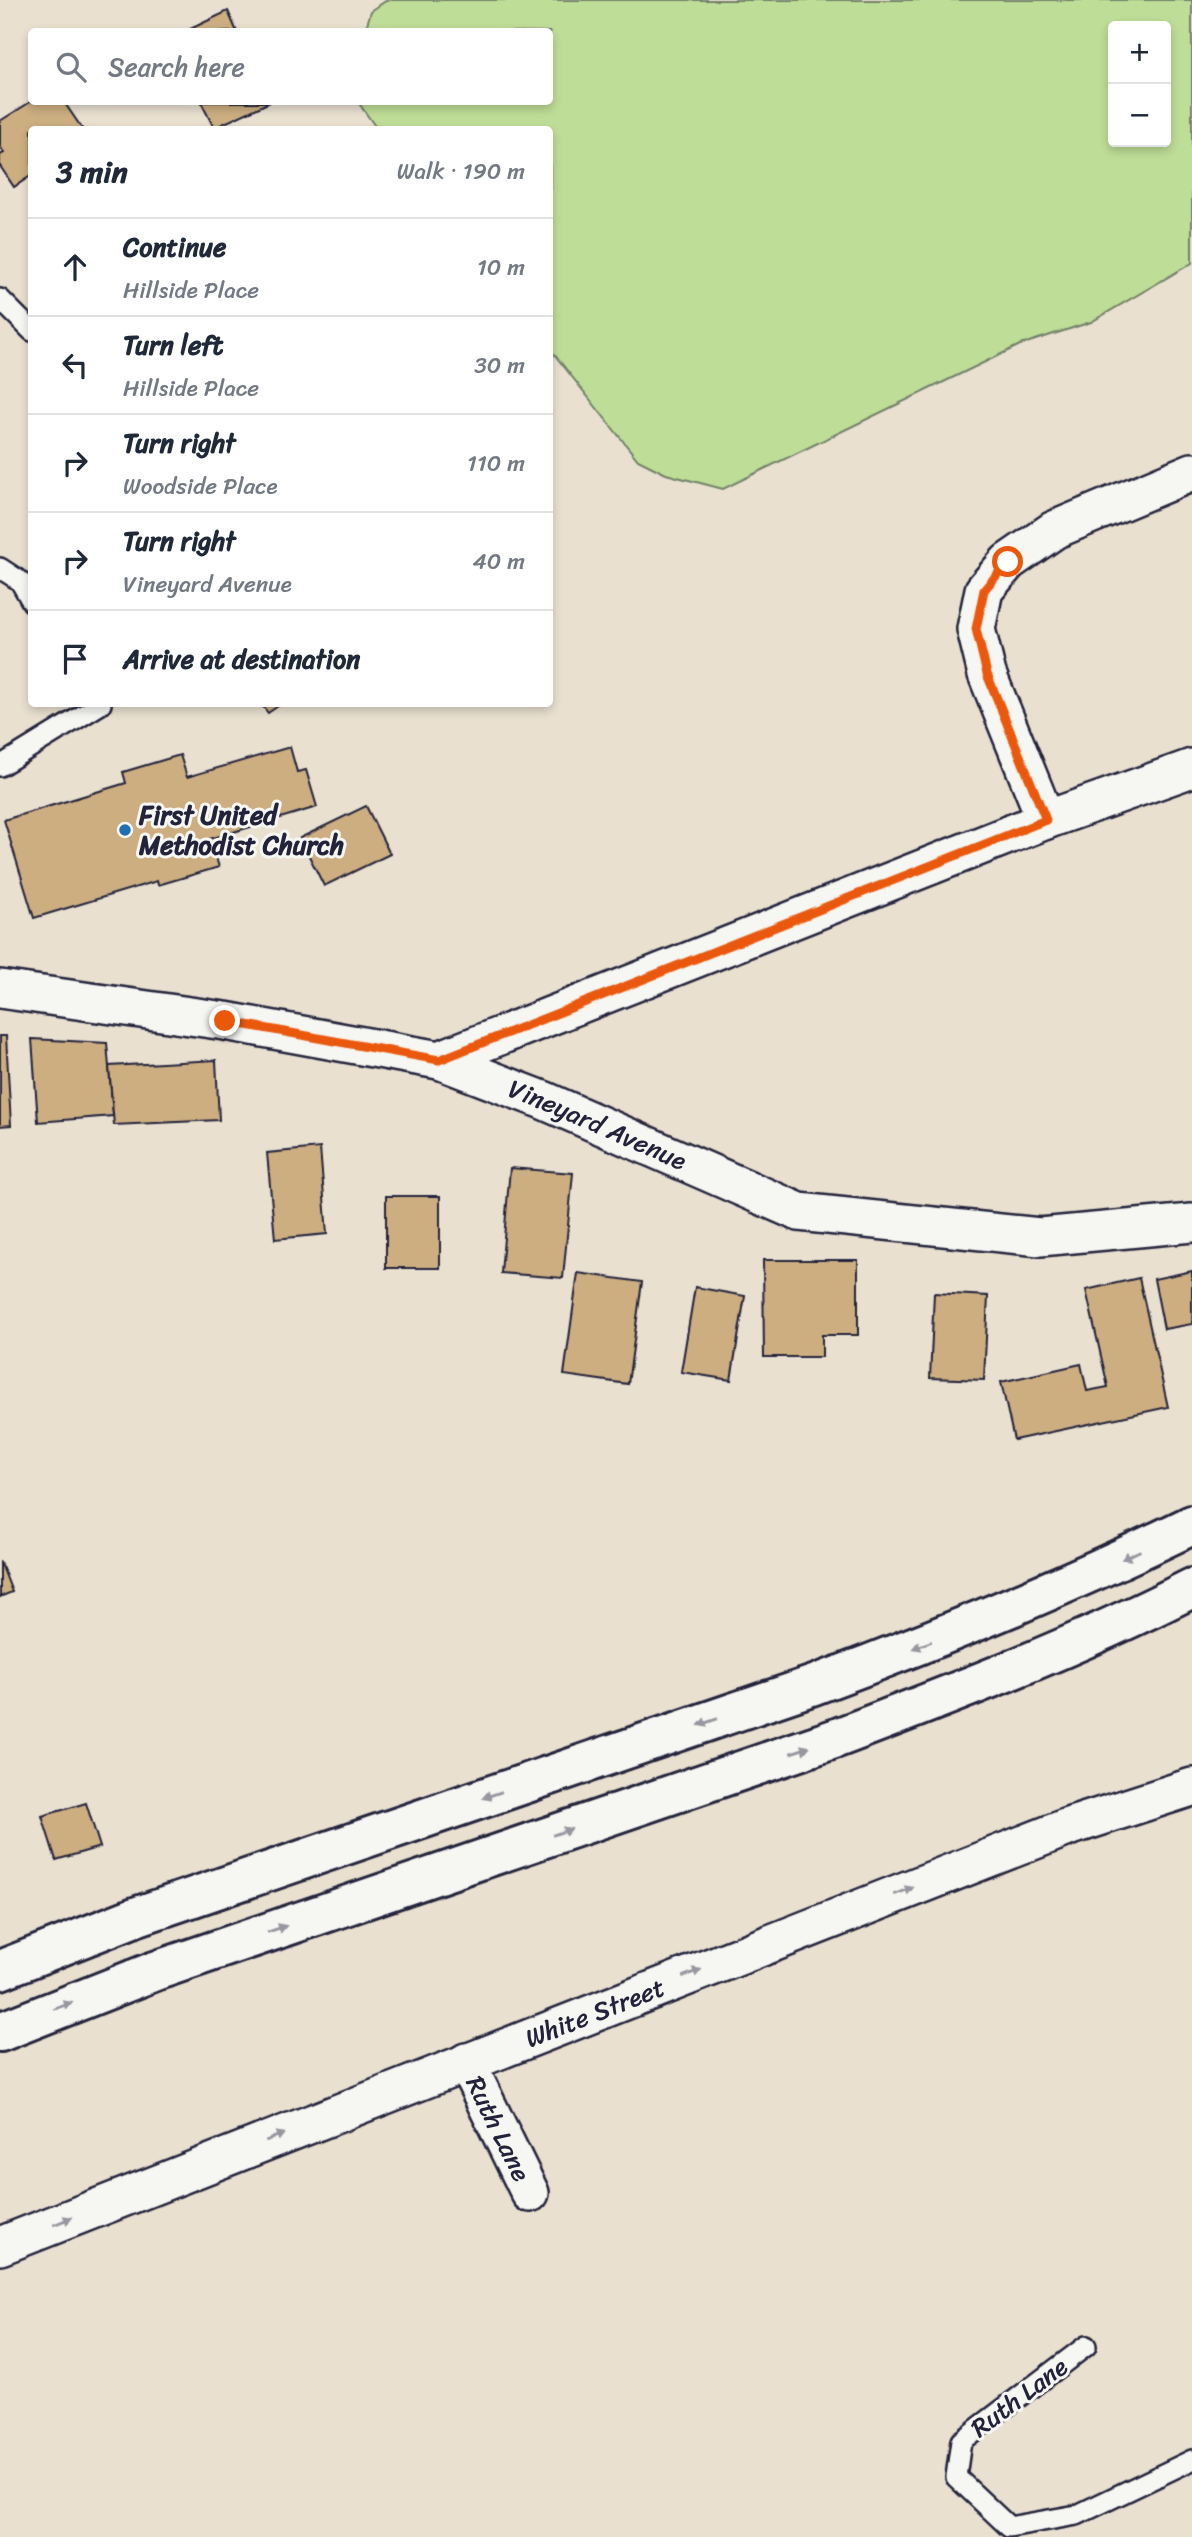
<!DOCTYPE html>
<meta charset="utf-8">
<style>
:root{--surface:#fff;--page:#f2f2f3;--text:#1f2937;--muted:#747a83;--line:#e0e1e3}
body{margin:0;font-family:Sriracha,sans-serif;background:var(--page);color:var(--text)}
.controls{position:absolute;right:21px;top:21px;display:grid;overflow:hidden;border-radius:7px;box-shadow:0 4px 10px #0003}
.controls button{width:63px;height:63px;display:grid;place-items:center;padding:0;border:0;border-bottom:2px solid var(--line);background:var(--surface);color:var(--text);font:35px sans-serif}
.stop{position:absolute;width:21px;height:21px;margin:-16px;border:5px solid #ea580c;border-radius:50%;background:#fff}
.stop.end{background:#ea580c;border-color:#fff;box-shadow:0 2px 7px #0008}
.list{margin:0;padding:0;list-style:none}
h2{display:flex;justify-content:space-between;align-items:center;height:91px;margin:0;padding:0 28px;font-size:30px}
h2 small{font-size:23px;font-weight:400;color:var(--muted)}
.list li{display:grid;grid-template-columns:46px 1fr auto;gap:21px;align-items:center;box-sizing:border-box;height:98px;padding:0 28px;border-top:2px solid var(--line)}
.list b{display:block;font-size:26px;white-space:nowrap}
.list p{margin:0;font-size:23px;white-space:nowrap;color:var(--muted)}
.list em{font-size:23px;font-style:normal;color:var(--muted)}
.icon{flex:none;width:38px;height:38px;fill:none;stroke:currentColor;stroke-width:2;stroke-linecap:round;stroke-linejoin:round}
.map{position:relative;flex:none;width:1192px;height:2537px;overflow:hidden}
.search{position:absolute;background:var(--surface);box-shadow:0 4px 10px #0003;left:28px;top:28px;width:525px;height:77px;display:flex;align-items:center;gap:18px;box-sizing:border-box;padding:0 24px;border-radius:7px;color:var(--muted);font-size:26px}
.panel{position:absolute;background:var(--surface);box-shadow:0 4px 10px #0003;left:28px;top:126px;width:525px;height:581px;border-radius:7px}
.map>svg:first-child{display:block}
</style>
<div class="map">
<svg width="1192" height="2537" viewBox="0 0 1192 2537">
<rect width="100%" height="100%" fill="#e9e0d0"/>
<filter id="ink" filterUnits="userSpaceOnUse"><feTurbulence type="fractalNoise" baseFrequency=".0143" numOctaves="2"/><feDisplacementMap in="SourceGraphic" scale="14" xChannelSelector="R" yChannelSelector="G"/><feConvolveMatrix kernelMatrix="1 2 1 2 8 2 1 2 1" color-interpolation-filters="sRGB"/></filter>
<g filter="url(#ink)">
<path fill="#bedd96" stroke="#708068" stroke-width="2" fill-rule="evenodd" d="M387 0H1192V263L1091 322 1020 345 723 489 666 474 638 460 550 349V130L377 129 358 102H550V32L365 31 371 11ZM1113 26H1166V142H1113Z"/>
<g fill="#ccae81" stroke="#22223b" stroke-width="2">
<path d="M228 11 237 32H184Z"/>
<path d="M32 101 64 102 83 130H32V175L14 187 0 166V155L4 153 0 146V121Z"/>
<path d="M201 102H270L214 128Z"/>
<path d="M261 704H281L268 713Z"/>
<path d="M290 747 297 772 306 770 317 807 210 839 219 867 158 885 157 881 34 918 4 820 126 783 123 772 180 755 187 777Z"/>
<path d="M366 806 390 854 324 886 300 838Z"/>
<path d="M0 1036H6L11 1125 0 1126Z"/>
<path d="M32 1039 107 1043 113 1116 38 1122Z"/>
<path d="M216 1060 219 1120 114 1125 109 1066Z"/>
<path d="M320 1148 327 1234 275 1239 267 1153Z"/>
<path d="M510 1168 573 1173 563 1278 501 1273Z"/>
<rect x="386" y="1196" width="54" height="72"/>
<path d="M763 1260H858V1335H822V1357H764Z"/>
<path d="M1192 1271V1324L1164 1329 1154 1279Z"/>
<path d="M578 1273 642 1282 628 1384 564 1375Z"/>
<path d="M1139 1278 1168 1407 1014 1440 1001 1382 1081 1364 1087 1391 1108 1387 1086 1290Z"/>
<path d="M695 1287 745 1296 731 1380 681 1372Z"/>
<path d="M934 1293 988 1296 984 1380 930 1378Z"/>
<path d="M0 1561 12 1592 0 1597Z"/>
<path d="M86 1803 100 1847 56 1860 42 1816Z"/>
</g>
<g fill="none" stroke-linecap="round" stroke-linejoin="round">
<defs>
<g id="service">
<path d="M0 299 32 331"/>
<path d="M0 568 20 581 32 602"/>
<path d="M0 766 101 704"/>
<path d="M1086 2346 961 2441 956 2477 1009 2527 1077 2515 1192 2460"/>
</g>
<g id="minor">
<path d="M1046 820 987 674 976 629 984 590 1008 562 1054 530 1192 472"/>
<path id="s1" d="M0 989 225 1021 439 1060 543 1100 799 1212 1040 1237 1192 1223"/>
<path d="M439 1060 1046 820 1192 768"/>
<path id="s2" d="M466 2062 530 2193"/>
<path id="s3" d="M0 2246 1068 1827 1192 1787"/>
</g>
<g id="trunk">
<path d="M0 1970 135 1917 814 1685C943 1637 1069 1585 1192 1525"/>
<path d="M0 2032 155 1971 834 1739C955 1693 1076 1647 1192 1588"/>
</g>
</defs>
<use href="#service" stroke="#22223b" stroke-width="24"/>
<use href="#minor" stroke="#22223b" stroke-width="42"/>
<use href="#trunk" stroke="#22223b" stroke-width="44"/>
<use href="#service" stroke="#f6f6f2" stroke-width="19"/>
<use href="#minor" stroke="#f6f6f2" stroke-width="37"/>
<use href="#trunk" stroke="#f6f6f2" stroke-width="38"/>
</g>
<defs><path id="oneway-solid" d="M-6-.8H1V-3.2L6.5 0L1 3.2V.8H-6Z" transform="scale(1.75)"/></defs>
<g fill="#9797a0">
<use href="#oneway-solid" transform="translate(1131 1555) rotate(155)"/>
<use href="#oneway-solid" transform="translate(922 1645) rotate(159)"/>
<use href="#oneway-solid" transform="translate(708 1722) rotate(161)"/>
<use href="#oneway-solid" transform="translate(800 1750) rotate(-19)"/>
<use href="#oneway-solid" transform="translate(492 1795) rotate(161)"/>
<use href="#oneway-solid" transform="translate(562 1832) rotate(-19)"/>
<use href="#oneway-solid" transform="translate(904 1891) rotate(-21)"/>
<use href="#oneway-solid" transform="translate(277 1929) rotate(-19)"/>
<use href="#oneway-solid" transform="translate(692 1973) rotate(-21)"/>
<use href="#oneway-solid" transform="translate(63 2006) rotate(-21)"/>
<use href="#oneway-solid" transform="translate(275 2137) rotate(-22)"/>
<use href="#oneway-solid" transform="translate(63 2221) rotate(-22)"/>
</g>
</g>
<g fill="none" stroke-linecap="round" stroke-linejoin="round" filter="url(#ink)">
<path stroke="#ea580c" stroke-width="9" d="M225 1021 439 1060 1046 820 987 674 976 629 984 590 1008 562"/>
</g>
<circle fill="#1f6fb2" stroke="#f6f6f2" stroke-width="2.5" cx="125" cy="830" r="7"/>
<g text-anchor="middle" stroke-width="6" stroke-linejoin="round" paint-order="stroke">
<g font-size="26" font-weight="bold" fill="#22223b" stroke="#f6f6f2" text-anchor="start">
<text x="139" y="824">First United<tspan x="139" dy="30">Methodist Church</tspan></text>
</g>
<g font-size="26" fill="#22223b" stroke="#f6f6f2">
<text dy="9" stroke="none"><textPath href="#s1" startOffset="616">Vineyard Avenue</textPath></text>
<text dy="9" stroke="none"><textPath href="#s3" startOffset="639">White Street</textPath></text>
<text dy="9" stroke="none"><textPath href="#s2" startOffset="74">Ruth Lane</textPath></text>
<text transform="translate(1019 2397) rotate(-37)" y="9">Ruth Lane</text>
</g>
</g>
</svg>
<div class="controls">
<button>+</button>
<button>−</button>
</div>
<div class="stop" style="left:1008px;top:562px"></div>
<div class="stop end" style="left:225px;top:1021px"></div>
<div class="search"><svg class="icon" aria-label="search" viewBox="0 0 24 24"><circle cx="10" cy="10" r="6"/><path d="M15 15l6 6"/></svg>Search here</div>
<section class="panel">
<h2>3 min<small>Walk · 190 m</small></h2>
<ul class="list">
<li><svg class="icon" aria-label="ahead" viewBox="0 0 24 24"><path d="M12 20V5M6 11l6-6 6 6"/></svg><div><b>Continue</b><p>Hillside Place</p></div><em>10 m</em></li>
<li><svg class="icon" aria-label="left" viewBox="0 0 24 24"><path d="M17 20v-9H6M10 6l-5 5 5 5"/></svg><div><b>Turn left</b><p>Hillside Place</p></div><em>30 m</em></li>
<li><svg class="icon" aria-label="right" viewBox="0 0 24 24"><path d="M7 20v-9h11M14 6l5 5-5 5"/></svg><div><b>Turn right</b><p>Woodside Place</p></div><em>110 m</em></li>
<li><svg class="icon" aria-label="right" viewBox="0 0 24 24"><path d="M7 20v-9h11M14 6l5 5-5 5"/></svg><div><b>Turn right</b><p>Vineyard Avenue</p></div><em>40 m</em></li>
<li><svg class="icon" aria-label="arrive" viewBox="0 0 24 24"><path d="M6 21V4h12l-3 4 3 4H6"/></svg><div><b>Arrive at destination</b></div></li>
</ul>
</section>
</div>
